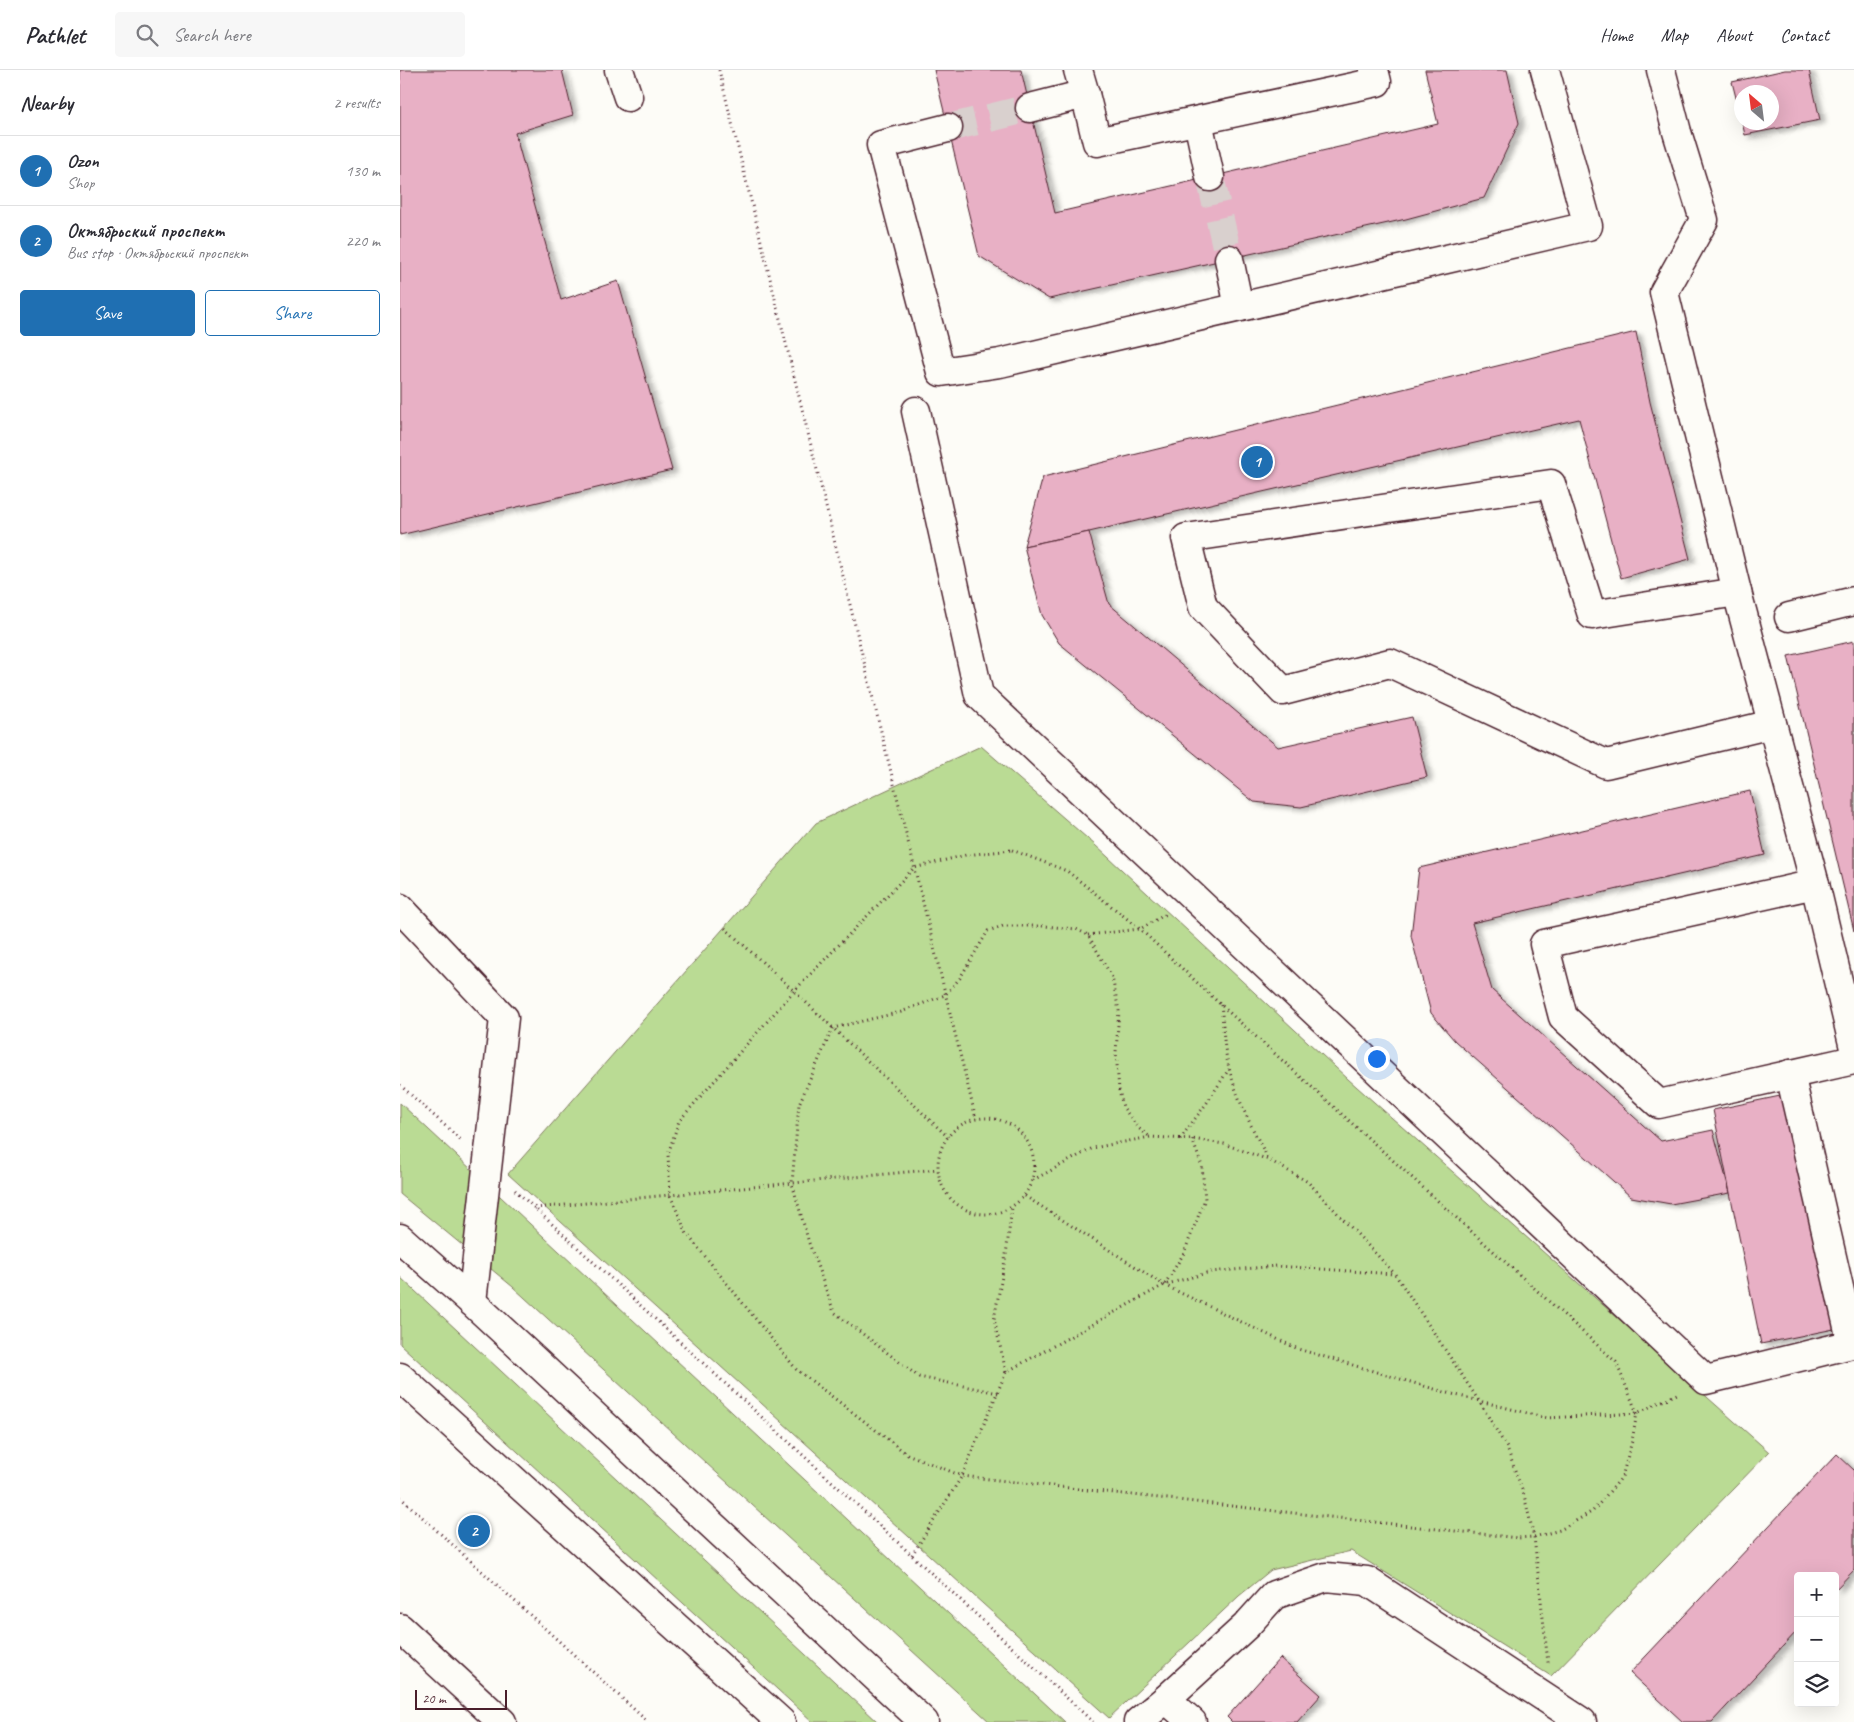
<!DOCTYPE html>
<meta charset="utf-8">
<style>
:root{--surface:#fff;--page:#f7f7f7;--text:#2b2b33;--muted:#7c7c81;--line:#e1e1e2;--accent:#1f6fb2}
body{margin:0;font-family:Caveat,sans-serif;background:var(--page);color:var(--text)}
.controls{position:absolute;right:15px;bottom:15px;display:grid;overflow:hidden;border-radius:5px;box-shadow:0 5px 20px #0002}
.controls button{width:45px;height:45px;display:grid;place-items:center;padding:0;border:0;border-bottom:1px solid var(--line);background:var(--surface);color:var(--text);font:25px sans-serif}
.compass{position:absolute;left:1334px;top:15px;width:45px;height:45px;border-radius:50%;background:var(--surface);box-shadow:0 5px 20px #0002;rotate:332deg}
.scale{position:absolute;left:15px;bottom:12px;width:92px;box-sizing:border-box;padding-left:5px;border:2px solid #4a1f2b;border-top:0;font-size:14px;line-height:18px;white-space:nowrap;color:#4a1f2b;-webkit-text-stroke:4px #fdfcf7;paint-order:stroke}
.you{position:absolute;left:976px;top:988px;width:18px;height:18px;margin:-12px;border:4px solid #fff;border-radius:50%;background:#1a73e8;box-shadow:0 0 0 8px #1a73e833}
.badge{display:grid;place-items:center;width:32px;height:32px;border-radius:50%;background:var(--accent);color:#fff;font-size:16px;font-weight:700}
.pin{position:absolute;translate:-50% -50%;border:2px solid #fff;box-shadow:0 1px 5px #0006}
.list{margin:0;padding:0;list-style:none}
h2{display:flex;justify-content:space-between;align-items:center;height:65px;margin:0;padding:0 20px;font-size:21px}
h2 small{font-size:16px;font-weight:400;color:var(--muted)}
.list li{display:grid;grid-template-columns:32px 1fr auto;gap:15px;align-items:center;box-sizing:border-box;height:70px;padding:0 20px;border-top:1px solid var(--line)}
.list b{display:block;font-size:19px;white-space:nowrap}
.list p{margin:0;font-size:16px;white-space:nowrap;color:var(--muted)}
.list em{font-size:16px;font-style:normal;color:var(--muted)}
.actions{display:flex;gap:10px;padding:15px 20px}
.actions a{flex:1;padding:11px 0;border:1px solid var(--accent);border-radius:5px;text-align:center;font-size:18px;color:var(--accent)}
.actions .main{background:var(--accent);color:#fff}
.icon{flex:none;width:28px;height:28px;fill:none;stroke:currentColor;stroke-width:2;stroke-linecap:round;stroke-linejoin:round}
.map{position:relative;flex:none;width:1454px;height:1652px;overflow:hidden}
header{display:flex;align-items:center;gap:30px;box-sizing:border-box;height:70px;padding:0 25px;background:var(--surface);border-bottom:1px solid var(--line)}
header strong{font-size:24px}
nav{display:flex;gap:28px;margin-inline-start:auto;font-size:18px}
.search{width:350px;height:45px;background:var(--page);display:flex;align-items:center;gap:12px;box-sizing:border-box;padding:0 18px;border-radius:5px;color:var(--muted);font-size:19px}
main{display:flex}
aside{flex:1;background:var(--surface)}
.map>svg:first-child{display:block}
</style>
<header>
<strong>Pathlet</strong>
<div class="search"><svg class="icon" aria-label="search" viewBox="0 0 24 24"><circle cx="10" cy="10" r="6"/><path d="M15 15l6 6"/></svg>Search here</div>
<nav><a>Home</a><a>Map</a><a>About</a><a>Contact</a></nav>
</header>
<main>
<aside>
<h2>Nearby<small>2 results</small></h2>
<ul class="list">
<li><span class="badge">1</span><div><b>Ozon</b><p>Shop</p></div><em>130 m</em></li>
<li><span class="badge">2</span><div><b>Октябрьский проспект</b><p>Bus stop · Октябрьский проспект</p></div><em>220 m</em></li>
</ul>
<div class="actions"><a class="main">Save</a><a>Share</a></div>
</aside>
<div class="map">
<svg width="1454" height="1652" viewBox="0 0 1454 1652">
<defs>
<filter id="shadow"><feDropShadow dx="5.5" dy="3" stdDeviation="2.5" flood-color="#0004"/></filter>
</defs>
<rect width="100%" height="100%" fill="#fdfcf7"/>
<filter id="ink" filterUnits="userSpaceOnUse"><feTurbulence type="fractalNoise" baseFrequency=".02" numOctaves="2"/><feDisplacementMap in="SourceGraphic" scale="10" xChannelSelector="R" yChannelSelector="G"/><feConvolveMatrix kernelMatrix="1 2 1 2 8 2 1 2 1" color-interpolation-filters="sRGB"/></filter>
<g filter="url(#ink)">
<g fill="#badb94" stroke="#827d60">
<path d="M581 676 695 775 948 1009 1369 1382 1151 1606 951 1481 871 1500 839 1526 709 1648 108 1104 416 753Z"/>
<path d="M0 1033 665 1652H590L113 1217 0 1124Z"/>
<path d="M0 1207 478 1652H413L0 1274Z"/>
</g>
<g fill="#e8b0c5" stroke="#4a1f2b" filter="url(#shadow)">
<path d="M0 0H162L173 45 115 63 161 230 218 211 272 400 0 465Z"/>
<path d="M534 0H621L655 143 1038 54 1025 0H1107L1119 53 1084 128 1006 149 649 229 579 186Z"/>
<path d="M1385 0H1409L1420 50 1345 65 1342 52H1372V22H1342V51L1332 12Z"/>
<path d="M1236 262 1250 332 1290 489 1221 508 1179 349 689 462 624 476 643 407Z"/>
<path d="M689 462 709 534 878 677 1012 647 1027 707 901 737 854 732 659 573 642 545 624 476Z"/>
<path d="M1454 571V861L1388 586Z"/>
<path d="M1350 721 1365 785 1072 853 1092 920 1261 1071 1313 1060 1330 1123 1271 1134 1231 1127 1055 971 1031 943 1011 866 1019 798Z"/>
<path d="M1385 1025 1434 1259 1361 1274 1313 1040Z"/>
<path d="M1437 1384 1454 1400V1500L1435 1520V1506H1398V1560L1312 1652H1283L1230 1603Z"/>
<path d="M880 1588 921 1625 897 1652H832L827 1647Z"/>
</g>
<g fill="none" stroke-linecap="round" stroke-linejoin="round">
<g stroke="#d9d0ce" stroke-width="28" stroke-dasharray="28 14" stroke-linecap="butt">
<path d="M548 58 630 38"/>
<path d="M810 107 829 189"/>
</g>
<defs>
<g id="minor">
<path d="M219 0 228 27"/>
<path d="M678 0 685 24"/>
<path d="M1261 0 1277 62 1304 150 1264 222 1337 522 1415 814 1144 874 1163 947 1259 1034 1454 990"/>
<path d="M630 38 685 24 697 72 977 12 974 0"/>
<path d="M798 51 810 107"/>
<path d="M548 58 481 75 541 302 600 293 1188 156 1145 0"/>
<path d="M829 189 839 237"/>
<path d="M516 341 579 625 1306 1310 1452 1274 1390 1004"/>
<path d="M1337 522 1192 545 1151 414 786 468 803 537 883 621 990 593 1206 694 1372 654"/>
<path d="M1389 547 1454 531"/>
<path d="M1415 814 1454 978"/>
<path d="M0 838 104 948 72 1232"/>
<path d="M0 1558 102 1652"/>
<path d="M766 1629 846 1556 874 1525 926 1507 967 1511 1182 1652"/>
<path d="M738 1652 766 1629 792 1652"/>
</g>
<g id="major">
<path d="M0 1168 72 1232 524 1652"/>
<path d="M0 1307 381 1652"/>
</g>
</defs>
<use href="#minor" stroke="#4a1f2b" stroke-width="31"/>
<use href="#major" stroke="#4a1f2b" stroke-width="31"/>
<g stroke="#4a1f2b" stroke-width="3" stroke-dasharray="1 4" stroke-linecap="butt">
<path d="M319 0 576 1049"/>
<path d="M612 780 667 801 740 859 821 935 1216 1292 1237 1343 1232 1371 1222 1407 1193 1441 1160 1460 1134 1467 1118 1468 562 1406 507 1384 396 1299 287 1164 270 1125 268 1084 279 1051 394 921 514 798 566 785Z"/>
<path d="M325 858 394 921 548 1067"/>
<path d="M688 865 740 859 768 843"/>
<path d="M821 935C823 949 823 964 825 978 831 1018 850 1055 869 1090"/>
<path d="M0 1015 61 1070"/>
<circle cx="586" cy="1096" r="48"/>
<path d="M780 1069 806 1034 829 999"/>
<path d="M633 1110 693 1078 750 1067 792 1069 824 1074 869 1090 908 1112 995 1204 1079 1331 1107 1378 1124 1425 1134 1467 1148 1593"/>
<path d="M115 1120 693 1652"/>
<path d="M625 1126 764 1215 898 1279 1048 1323 1147 1348 1237 1343 1277 1324"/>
<path d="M135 1138 538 1099"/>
<path d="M765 1214 784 1183 805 1129 802 1096 792 1069"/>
<path d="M606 1302 594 1249 606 1185 612 1137"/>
<path d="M598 1323 519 1307 434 1242 409 1173 392 1113 399 1034 433 958 501 942 545 925 560 908 588 861 603 856H644L676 859 688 865 712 907 719 941 716 982 719 1020 723 1037 737 1057 750 1067"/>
<path d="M0 1427 248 1652"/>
<path d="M512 1485 562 1406 606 1302 764 1215 810 1202 877 1196 994 1204"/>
</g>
<use href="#minor" stroke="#fdfcf7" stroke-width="28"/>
<use href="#major" stroke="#fdfcf7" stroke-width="28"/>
</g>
</g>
</svg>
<div class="controls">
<button>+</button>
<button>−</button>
<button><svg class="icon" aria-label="layers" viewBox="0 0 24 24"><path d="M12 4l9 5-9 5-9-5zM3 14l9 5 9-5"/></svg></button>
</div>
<svg class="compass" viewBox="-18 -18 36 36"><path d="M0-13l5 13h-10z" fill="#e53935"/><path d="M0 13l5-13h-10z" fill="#7c7c81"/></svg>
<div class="scale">20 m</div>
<div class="you"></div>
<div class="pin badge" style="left:857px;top:392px">1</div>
<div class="pin badge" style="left:74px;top:1461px">2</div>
</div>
</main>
